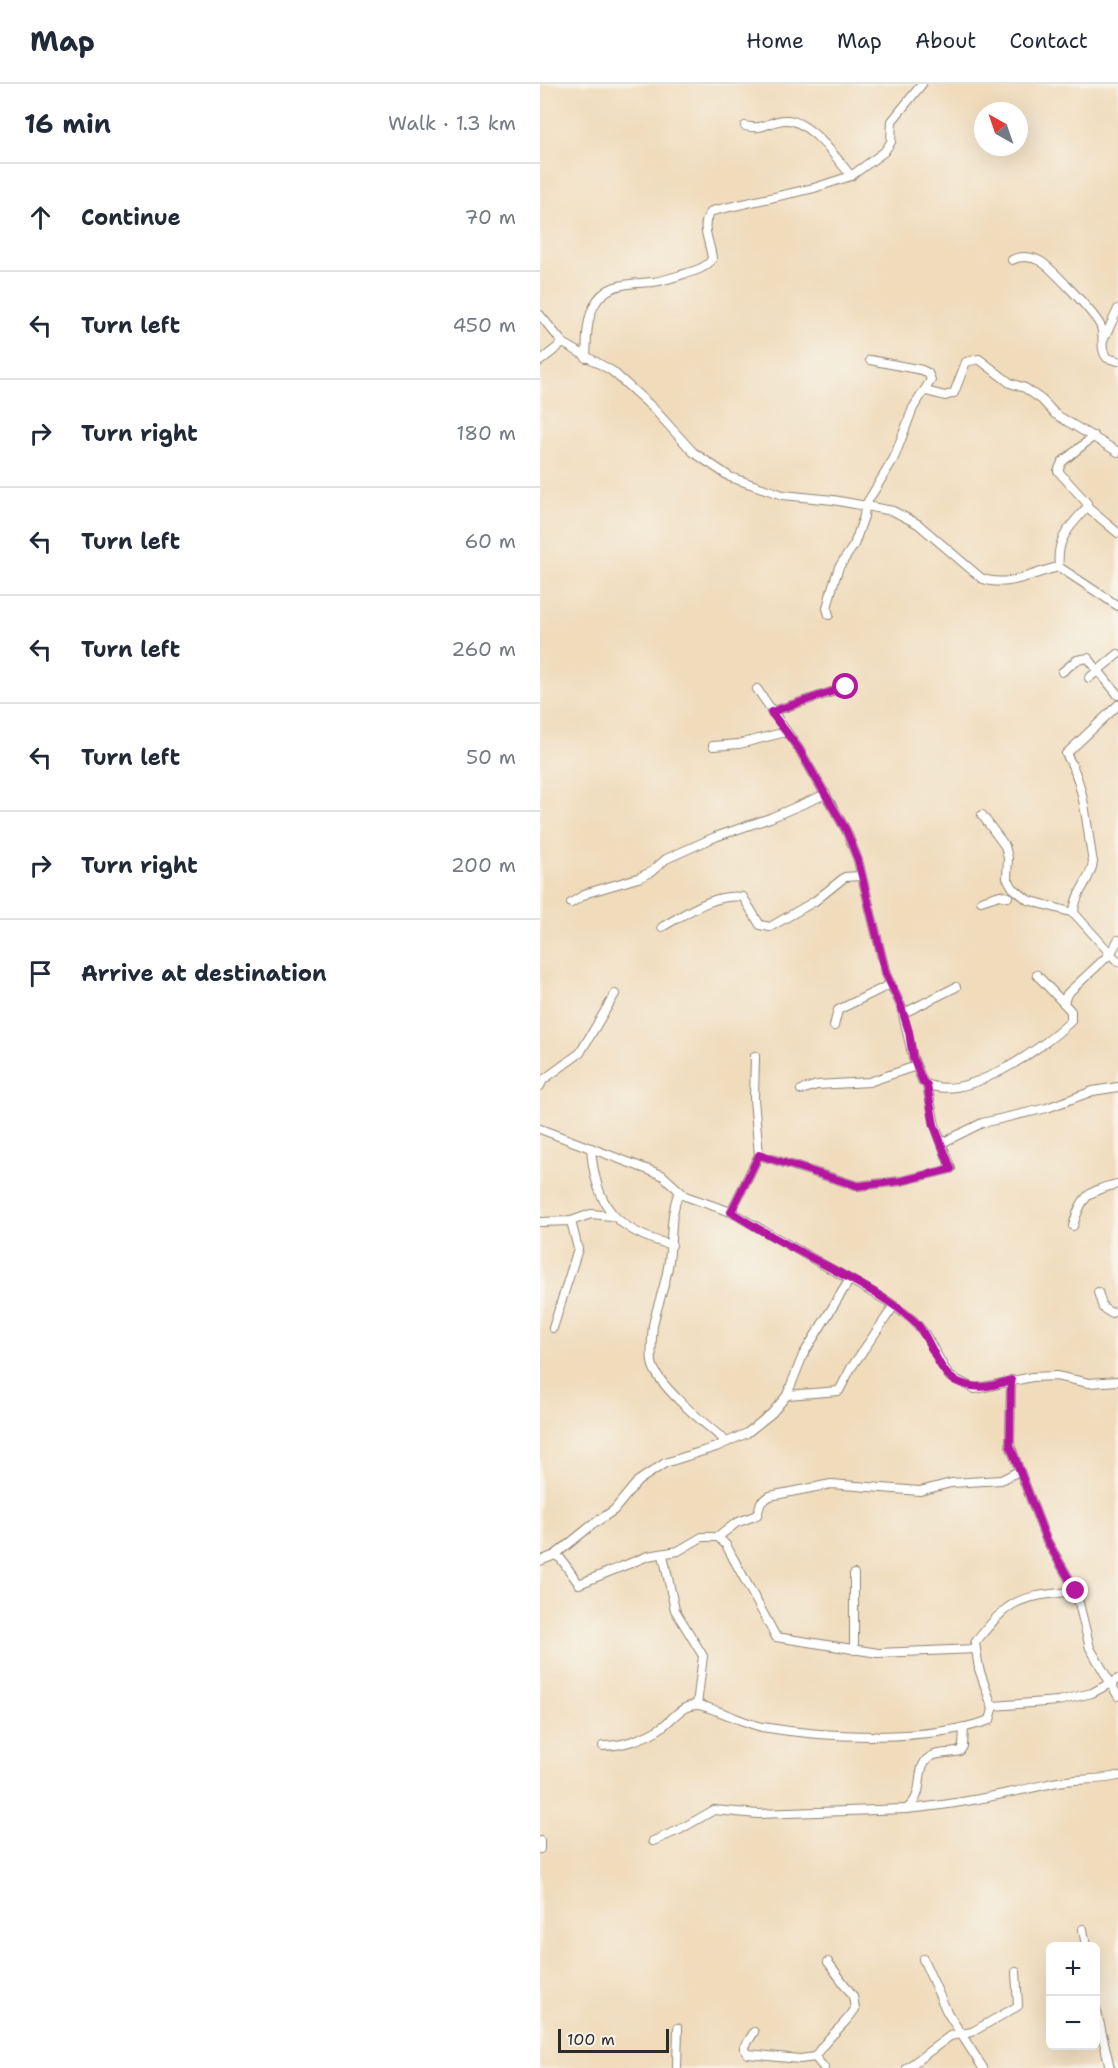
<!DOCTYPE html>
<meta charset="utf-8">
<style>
:root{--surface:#fff;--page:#f2f2f3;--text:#1f2937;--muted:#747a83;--line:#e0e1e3}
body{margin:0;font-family:"Shantell Sans",sans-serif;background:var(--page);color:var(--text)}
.controls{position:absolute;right:18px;bottom:18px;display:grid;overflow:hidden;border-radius:9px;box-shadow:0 6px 24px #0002}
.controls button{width:54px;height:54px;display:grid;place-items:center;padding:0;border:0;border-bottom:2px solid var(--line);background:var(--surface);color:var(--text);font:30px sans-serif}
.compass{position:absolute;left:434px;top:18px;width:54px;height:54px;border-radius:50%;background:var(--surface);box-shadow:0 6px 24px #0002;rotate:320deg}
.scale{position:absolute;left:18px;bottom:15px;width:111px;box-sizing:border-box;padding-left:6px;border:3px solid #2b2b2b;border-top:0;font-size:16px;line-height:21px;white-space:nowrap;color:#2b2b2b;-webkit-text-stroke:4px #f7f3e8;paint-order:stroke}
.stop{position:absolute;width:18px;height:18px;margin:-14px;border:4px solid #b5179e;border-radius:50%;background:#fff}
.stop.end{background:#b5179e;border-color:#fff;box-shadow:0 2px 6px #0008}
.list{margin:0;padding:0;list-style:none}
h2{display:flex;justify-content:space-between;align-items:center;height:78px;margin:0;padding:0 24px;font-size:26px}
h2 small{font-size:20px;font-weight:400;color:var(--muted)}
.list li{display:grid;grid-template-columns:39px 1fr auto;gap:18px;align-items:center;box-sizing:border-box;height:108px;padding:0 24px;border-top:2px solid var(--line)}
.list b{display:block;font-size:22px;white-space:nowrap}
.list em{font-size:20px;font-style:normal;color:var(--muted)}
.icon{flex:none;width:33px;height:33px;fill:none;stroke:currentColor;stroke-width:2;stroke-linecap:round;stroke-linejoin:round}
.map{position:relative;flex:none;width:578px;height:1984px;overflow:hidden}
header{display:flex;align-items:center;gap:36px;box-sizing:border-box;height:84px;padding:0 30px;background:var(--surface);border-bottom:2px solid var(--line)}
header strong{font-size:28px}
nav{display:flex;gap:33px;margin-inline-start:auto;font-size:21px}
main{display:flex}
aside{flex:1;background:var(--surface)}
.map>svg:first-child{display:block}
</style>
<header>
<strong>Map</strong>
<nav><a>Home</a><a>Map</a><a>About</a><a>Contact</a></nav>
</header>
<main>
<aside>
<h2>16 min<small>Walk · 1.3 km</small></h2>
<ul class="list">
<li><svg class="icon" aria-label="ahead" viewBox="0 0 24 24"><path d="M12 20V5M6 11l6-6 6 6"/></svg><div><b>Continue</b></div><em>70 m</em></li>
<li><svg class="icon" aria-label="left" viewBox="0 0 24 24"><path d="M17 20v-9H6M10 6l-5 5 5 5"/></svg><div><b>Turn left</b></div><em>450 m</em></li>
<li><svg class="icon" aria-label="right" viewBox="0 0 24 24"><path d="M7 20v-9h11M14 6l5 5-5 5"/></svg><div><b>Turn right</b></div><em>180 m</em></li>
<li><svg class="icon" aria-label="left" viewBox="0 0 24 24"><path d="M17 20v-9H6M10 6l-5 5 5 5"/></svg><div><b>Turn left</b></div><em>60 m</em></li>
<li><svg class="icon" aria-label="left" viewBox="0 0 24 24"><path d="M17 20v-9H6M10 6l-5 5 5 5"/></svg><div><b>Turn left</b></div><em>260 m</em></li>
<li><svg class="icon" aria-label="left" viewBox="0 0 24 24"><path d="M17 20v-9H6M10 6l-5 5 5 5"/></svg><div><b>Turn left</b></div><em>50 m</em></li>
<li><svg class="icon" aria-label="right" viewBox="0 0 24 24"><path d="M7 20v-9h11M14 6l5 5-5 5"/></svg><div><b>Turn right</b></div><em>200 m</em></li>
<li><svg class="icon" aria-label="arrive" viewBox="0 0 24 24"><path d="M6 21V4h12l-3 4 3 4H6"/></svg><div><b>Arrive at destination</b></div></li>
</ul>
</aside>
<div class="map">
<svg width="578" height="1984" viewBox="0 0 578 1984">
<rect width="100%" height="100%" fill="#f7f3e8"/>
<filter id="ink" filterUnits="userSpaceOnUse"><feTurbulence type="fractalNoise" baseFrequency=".0167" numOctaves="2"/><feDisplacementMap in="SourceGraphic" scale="12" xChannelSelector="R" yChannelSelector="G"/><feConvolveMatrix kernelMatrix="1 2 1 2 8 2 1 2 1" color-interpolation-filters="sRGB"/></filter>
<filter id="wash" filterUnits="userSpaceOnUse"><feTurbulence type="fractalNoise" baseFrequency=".008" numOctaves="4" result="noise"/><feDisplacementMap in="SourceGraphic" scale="24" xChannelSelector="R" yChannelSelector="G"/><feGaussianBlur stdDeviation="1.35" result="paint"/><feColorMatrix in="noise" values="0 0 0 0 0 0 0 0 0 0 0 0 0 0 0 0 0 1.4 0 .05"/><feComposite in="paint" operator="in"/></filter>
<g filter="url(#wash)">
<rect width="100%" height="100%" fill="#f0dbbb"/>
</g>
<g filter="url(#ink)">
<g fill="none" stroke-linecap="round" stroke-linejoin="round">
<defs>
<g id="minor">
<path d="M205 42C225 47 229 36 246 36 269 36 297 74 311 92"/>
<path d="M472 176C480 172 491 172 500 177 511 183 557 232 561 243 565 255 559 264 567 274L578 277"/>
<path d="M0 231 23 259 72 287 113 324 153 368 190 393 243 411 293 416 353 427 378 440 441 494C468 505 493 488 519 483L578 522"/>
<path d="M563 257 578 225"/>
<path d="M46 274C47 258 46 239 53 224 64 198 89 200 113 198 123 197 134 193 144 190 155 187 166 184 172 175 171 158 158 141 172 127L274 104 311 92 344 68 351 58 352 37 382 0"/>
<path d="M0 277 23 259"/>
<path d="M386 307 405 312 414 309 426 278 439 275 470 299 485 304 502 316 515 330 578 368"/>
<path d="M547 423 578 449"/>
<path d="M519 483C516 454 529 444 547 423V419L518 387 522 378 554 352"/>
<path d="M289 531 287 524 293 501 299 483 314 461 324 432 325 422 354 374 373 324 391 296 388 289 382 286 330 276"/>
<path d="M522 588 537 576 548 574 578 611"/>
<path d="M549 594 578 570"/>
<path d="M217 605 259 665 306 746 318 776 346 890 361 922 373 974 383 998C422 1022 503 964 531 937V927L497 891"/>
<path d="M231 628 307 603"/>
<path d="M173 662 199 660 246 648"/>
<path d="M442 731 465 762 468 774 467 794 473 804 488 816 534 829 578 878"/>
<path d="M441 817 460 811 468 813"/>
<path d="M31 819 47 809 98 794 111 788 126 775 175 753 230 734 286 710"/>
<path d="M534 829C534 809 551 797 553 778 546 742 546 702 526 670L578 621"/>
<path d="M122 843C147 829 174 809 203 813L220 841 230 843 275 817 305 793 320 792"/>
<path d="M524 918 527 910 571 869 578 856"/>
<path d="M364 929 416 903"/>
<path d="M294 942 298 926 351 900"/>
<path d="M0 1002 3 996 40 969 75 910"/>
<path d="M261 1006 277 1001 329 998 376 982"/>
<path d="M0 1045 122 1091 145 1112 191 1128 349 1218 373 1236 385 1250 409 1292 435 1305 492 1293 516 1292 549 1299 578 1297"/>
<path d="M402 1059 442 1039 507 1024 553 1007 578 1003"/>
<path d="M51 1064C55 1121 75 1147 132 1161"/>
<path d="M219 1071 318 1102 361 1097 411 1085 395 1041 387 1001"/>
<path d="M139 1107C129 1133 133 1156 128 1183 125 1203 117 1222 113 1241 112 1252 111 1268 112 1278 115 1301 169 1343 187 1358"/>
<path d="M191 1128 219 1071 214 1015 215 972"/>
<path d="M0 1138 31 1137 51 1130 72 1132"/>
<path d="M533 1142C541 1113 548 1106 578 1100"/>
<path d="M558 1208 563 1224 571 1229 578 1227"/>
<path d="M13 1244 38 1165 31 1137"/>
<path d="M471 1296 470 1361 506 1455 536 1507 550 1564 578 1612"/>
<path d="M247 1311 263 1271 310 1195"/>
<path d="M178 1453 196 1439 217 1431 221 1418 230 1412 291 1400 380 1407 411 1399 461 1396 479 1387"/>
<path d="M15 1471 52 1441 74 1426 98 1397 125 1379 176 1363 207 1349 232 1329 247 1311 299 1307 311 1284 354 1222"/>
<path d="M123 1471 135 1526 163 1572 157 1621"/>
<path d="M0 1477 15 1471 21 1475 39 1500 108 1472 138 1467 162 1453H178L186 1461 236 1553 338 1569 436 1565"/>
<path d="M314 1490V1566"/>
<path d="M453 1625 439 1585 435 1559C472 1512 477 1514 536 1507"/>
<path d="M63 1662C81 1662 103 1655 119 1645 132 1637 140 1621 157 1621 168 1621 206 1640 222 1643 287 1654 388 1658 450 1636L454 1622 518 1617 552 1609 578 1595"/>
<path d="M366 1725C417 1721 464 1710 513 1699 534 1694 557 1697 578 1692"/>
<path d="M0 1757V1765"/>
<path d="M113 1757 139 1746 174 1726 218 1730 366 1725C388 1711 372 1681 392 1672 400 1668 411 1670 420 1667L423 1662 424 1643"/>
<path d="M543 1845 546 1862"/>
<path d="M383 1875 407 1928 443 1984"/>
<path d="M556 1924 570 1984"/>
<path d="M214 1948 204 1964 208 1970 260 1975 275 1973"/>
<path d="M137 1984 138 1944"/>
<path d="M284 1984 275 1973C285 1954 304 1943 315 1925L313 1912 288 1878"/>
<path d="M367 1984 410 1952 432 1948 478 1922 476 1888"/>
</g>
</defs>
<use href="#minor" stroke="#8e8373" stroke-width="10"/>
<use href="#minor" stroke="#fff" stroke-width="8"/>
</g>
</g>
<g fill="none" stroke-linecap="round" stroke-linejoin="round" filter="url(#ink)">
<path stroke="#b5179e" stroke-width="8" d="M306 603 231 628 259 665 306 746 318 776 346 890 361 922 369 948 373 974 383 998 387 1001 394 1041 411 1085 361 1097 318 1102 219 1071 191 1128C222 1148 254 1165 287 1182 316 1198 348 1214 373 1236 390 1251 396 1285 414 1296 435 1307 450 1303 471 1296L470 1361 506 1455 536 1507"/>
</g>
</svg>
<div class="controls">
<button>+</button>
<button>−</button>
</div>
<svg class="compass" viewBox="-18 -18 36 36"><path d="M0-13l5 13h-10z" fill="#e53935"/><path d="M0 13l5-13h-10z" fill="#747a83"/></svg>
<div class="scale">100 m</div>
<div class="stop" style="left:306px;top:603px"></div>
<div class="stop end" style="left:536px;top:1507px"></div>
</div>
</main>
